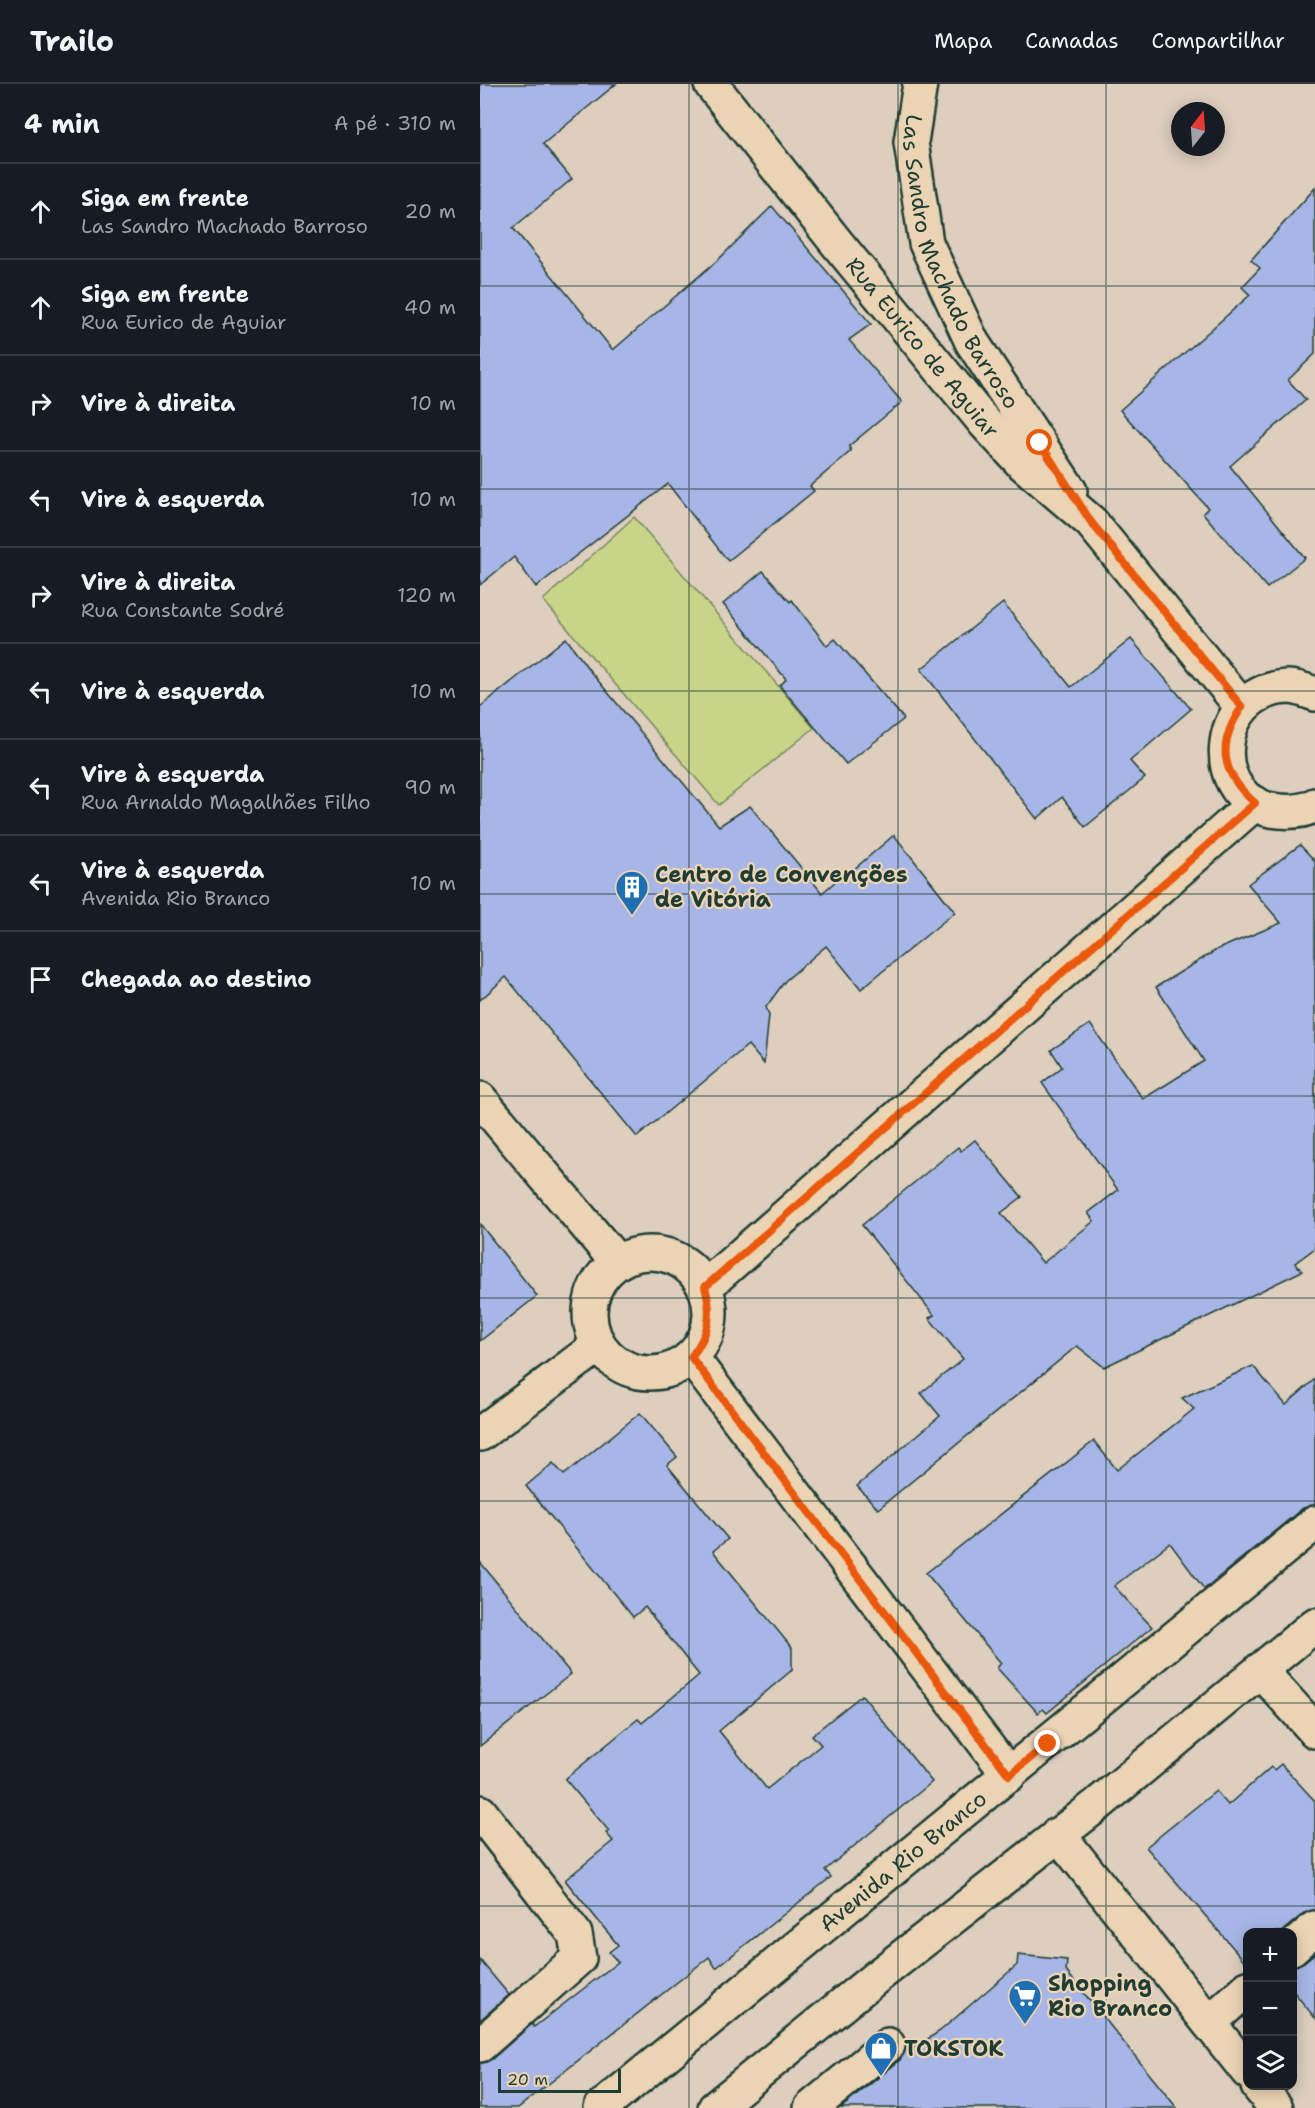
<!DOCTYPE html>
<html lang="pt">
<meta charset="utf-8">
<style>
:root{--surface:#171b24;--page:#20242c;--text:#f1f3f6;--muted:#9ea1a6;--line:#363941}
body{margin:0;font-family:"Shantell Sans",sans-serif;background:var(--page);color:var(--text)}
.controls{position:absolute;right:18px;bottom:18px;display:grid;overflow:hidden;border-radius:12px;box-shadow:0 3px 15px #0003}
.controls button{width:54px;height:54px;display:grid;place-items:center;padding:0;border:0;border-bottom:2px solid var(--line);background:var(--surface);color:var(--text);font:30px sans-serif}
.compass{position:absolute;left:691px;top:18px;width:54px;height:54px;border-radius:50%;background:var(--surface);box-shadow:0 3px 15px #0003;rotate:17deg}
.scale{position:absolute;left:18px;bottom:15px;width:123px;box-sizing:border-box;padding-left:6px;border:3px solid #1f3d34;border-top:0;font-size:16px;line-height:21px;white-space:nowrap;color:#1f3d34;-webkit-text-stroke:4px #ebd4b4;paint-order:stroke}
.stop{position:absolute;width:18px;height:18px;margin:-14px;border:4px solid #ea580c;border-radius:50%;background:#fff}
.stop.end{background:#ea580c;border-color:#fff;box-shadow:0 2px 6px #0008}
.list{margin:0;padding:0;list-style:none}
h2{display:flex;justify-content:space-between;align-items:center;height:78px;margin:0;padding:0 24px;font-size:26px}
h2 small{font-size:20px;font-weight:400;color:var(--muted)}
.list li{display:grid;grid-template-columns:39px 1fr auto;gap:18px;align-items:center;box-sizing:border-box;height:96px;padding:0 24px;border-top:2px solid var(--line)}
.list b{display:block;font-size:22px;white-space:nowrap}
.list p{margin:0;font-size:20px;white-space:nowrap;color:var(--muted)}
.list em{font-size:20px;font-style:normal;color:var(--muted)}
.icon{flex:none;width:33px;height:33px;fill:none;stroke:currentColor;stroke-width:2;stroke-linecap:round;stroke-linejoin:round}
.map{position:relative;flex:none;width:835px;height:2024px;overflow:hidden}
header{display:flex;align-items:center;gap:36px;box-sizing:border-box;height:84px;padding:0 30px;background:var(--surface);border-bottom:2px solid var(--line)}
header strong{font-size:28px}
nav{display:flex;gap:33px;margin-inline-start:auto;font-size:21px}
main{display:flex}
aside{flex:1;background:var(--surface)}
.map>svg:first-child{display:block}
</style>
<header>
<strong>Trailo</strong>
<nav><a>Mapa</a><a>Camadas</a><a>Compartilhar</a></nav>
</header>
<main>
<aside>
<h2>4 min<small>A pé · 310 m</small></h2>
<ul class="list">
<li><svg class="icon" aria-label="ahead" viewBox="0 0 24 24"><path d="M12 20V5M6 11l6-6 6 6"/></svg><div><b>Siga em frente</b><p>Las Sandro Machado Barroso</p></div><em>20 m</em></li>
<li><svg class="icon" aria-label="ahead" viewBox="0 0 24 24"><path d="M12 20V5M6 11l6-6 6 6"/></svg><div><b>Siga em frente</b><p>Rua Eurico de Aguiar</p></div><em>40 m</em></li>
<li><svg class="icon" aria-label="right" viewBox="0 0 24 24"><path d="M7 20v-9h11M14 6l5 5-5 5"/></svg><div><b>Vire à direita</b></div><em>10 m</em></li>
<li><svg class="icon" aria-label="left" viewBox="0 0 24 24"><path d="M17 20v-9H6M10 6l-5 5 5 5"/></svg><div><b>Vire à esquerda</b></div><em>10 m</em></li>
<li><svg class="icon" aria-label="right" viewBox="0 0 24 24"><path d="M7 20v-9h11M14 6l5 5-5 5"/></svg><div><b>Vire à direita</b><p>Rua Constante Sodré</p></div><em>120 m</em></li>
<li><svg class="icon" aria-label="left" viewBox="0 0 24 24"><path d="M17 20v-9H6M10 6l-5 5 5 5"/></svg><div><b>Vire à esquerda</b></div><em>10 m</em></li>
<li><svg class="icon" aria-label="left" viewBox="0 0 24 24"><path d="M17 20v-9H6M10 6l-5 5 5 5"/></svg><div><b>Vire à esquerda</b><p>Rua Arnaldo Magalhães Filho</p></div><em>90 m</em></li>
<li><svg class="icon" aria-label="left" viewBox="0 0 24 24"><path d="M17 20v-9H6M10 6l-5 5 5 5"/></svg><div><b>Vire à esquerda</b><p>Avenida Rio Branco</p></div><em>10 m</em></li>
<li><svg class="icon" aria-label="arrive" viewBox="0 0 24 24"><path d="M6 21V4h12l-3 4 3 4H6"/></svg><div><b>Chegada ao destino</b></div></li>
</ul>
</aside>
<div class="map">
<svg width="835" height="2024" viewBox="0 0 835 2024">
<rect width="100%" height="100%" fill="#ddcebe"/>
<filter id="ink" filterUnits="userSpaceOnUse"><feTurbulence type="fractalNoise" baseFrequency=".0167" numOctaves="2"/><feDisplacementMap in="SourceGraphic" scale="12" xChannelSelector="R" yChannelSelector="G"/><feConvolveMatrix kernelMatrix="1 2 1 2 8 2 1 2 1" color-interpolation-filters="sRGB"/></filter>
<g filter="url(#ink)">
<path fill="#c8d589" stroke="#74895e" stroke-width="1.5" d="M154 433 334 644 239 721 63 516Z"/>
<g fill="#a7b6e6" stroke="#1f3d34" stroke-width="1.5">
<path d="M0 0H136L63 60 92 95 33 144 133 266 240 174 292 122 391 240 369 256 422 318 369 362 371 367 330 402 334 407 248 477 188 400 56 503 34 473 0 501Z"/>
<path d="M835 104V270L808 296 826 316 750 382 825 474 787 504 723 429 728 424 640 326 770 211 762 203 780 184 771 176Z"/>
<path d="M283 487 310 518 312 516 347 562 355 555 424 635 366 680 300 602 306 595 243 520Z"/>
<path d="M523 519 591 603 651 555 711 625 650 677 665 694 605 743 582 713 557 735 441 585Z"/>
<path d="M86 554 110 587 239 742 270 722 342 809 364 790 366 792 414 751 475 828 381 905 346 862 305 897 286 923 289 931 284 980 268 961 157 1053 26 893 0 916V623Z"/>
<path d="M820 761 835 777V1164L815 1179 822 1187 624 1283 597 1262 398 1425 377 1402 460 1332 441 1309 483 1275 449 1234 454 1231 382 1141 478 1063 481 1067 495 1056 542 1113 521 1129 563 1179 614 1137 608 1129 638 1106 562 999 582 983 571 966 610 940 663 1015 724 977 676 903 738 865 801 839 768 800Z"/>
<path d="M0 1140 57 1212 0 1257Z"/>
<path d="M773 1282 806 1321 835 1295V1421L823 1424 724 1505 690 1459 634 1502 672 1543 567 1629 563 1625 558 1629 517 1584 521 1579 446 1489 614 1357 637 1386 714 1325 702 1314Z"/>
<path d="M160 1329 197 1373 187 1381 248 1455 233 1467 312 1564V1586L239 1647 287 1705 341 1661 332 1651 382 1611 452 1698 345 1786 351 1793 236 1884 229 1873 38 2024H0V1979L12 1975 52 1940 54 1943 138 1878 129 1868 138 1861 85 1796 133 1757 126 1749 129 1747 85 1695 158 1635 162 1639 219 1591 165 1523 153 1533 46 1402 73 1379 84 1391Z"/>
<path d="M0 1478 91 1590 0 1662Z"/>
<path d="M801 1680 835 1717V1826L823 1830 801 1848H768V1881L666 1763 736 1707 748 1721 791 1683 794 1686Z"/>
<path d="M835 1869V1934L813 1907V1882L824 1878Z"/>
<path d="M538 1871 587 1876 586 1887 697 2024H361L420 1976 426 1960 431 1966 460 1947 537 1881Z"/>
<path d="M0 1876 29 1911 0 1936Z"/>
</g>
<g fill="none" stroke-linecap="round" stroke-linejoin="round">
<defs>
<g id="minor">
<path id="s1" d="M231 0 356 158 505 339 541 378 611 438 762 623"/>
<path id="s2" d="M440 0 431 58 446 159 492 258 590 407"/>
<path d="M835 610C827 607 817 603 808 603 730 606 725 721 799 727 811 728 824 728 835 721"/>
<path d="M0 1015 137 1178"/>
<circle cx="170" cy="1229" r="60"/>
<path d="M225 1203 775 719"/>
<path d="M211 1273 529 1691"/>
<path d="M0 1350 119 1261"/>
<path d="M780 1586 835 1647"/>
<path d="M0 1728 95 1850 99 1874 0 1961"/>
<path d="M578 1750 768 1988"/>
<path d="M812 1864 835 1844"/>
<path d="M729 1939 768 1904"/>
<path d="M778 2002 796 2024"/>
<path id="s3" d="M121 2024 835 1439"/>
<path d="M235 2024 394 1895 617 1721 835 1541"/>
<path d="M331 2024 408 1961"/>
</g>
</defs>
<use href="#minor" stroke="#1f3d34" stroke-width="38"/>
<use href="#minor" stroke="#ebd4b4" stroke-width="33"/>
</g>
</g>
<g fill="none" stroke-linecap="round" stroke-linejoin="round" filter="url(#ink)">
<path stroke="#ea580c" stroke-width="8" d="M560 359 611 438 762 623C736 661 741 689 775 719L225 1203C233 1231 229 1250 211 1273L529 1691 568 1660"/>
</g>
<path fill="none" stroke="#1f3d34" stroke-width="1.5" stroke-opacity="0.55" d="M209 0V2024M418 0V2024M626 0V2024M0 202H835M0 405H835M0 607H835M0 810H835M0 1012H835M0 1214H835M0 1417H835M0 1619H835M0 1822H835"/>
<defs>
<symbol id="building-pin" viewBox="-11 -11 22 30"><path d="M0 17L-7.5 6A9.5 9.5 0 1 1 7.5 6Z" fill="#1f6fb2" stroke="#ebd4b4"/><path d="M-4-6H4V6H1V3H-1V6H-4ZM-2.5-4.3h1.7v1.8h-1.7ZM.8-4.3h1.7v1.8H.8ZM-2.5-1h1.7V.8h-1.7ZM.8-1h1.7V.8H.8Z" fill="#fff"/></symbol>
<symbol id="supermarket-pin" viewBox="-11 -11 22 30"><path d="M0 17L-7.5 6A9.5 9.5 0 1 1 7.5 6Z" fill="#1f6fb2" stroke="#ebd4b4"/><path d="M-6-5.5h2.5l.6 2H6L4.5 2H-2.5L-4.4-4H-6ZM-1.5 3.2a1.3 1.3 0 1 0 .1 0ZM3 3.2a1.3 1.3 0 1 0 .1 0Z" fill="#fff"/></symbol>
<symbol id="shop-pin" viewBox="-11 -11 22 30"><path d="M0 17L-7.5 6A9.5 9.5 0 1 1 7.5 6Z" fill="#1f6fb2" stroke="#ebd4b4"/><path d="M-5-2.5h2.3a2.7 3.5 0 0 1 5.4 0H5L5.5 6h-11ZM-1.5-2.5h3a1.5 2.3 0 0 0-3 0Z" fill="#fff"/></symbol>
</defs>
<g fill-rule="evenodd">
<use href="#building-pin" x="133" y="784" width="38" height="52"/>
<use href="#supermarket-pin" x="526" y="1893" width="38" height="52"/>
<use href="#shop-pin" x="382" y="1945" width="38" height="52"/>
</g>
<g text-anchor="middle" stroke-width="4.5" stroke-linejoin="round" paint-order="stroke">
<g font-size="22" fill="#1f3d34" stroke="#ebd4b4">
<text dy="8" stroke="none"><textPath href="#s2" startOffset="189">Las Sandro Machado Barroso</textPath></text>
<text dy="8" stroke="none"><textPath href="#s1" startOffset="338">Rua Eurico de Aguiar</textPath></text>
<text dy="8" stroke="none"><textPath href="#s3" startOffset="390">Avenida Rio Branco</textPath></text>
</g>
<g font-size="22" font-weight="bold" fill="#1f3d34" stroke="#ebd4b4" text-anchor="start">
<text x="175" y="798">Centro de Convenções<tspan x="175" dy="25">de Vitória</tspan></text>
<text x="568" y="1907">Shopping<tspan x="568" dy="25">Rio Branco</tspan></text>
<text x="424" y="1972">TOKSTOK</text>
</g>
</g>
</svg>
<div class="controls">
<button>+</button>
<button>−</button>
<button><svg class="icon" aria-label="layers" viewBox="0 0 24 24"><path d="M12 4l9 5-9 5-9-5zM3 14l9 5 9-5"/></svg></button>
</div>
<svg class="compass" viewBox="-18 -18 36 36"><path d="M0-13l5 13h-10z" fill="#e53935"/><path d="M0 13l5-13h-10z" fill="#9ea1a6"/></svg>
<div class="scale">20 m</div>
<div class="stop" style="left:560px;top:359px"></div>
<div class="stop end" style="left:568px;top:1660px"></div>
</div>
</main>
